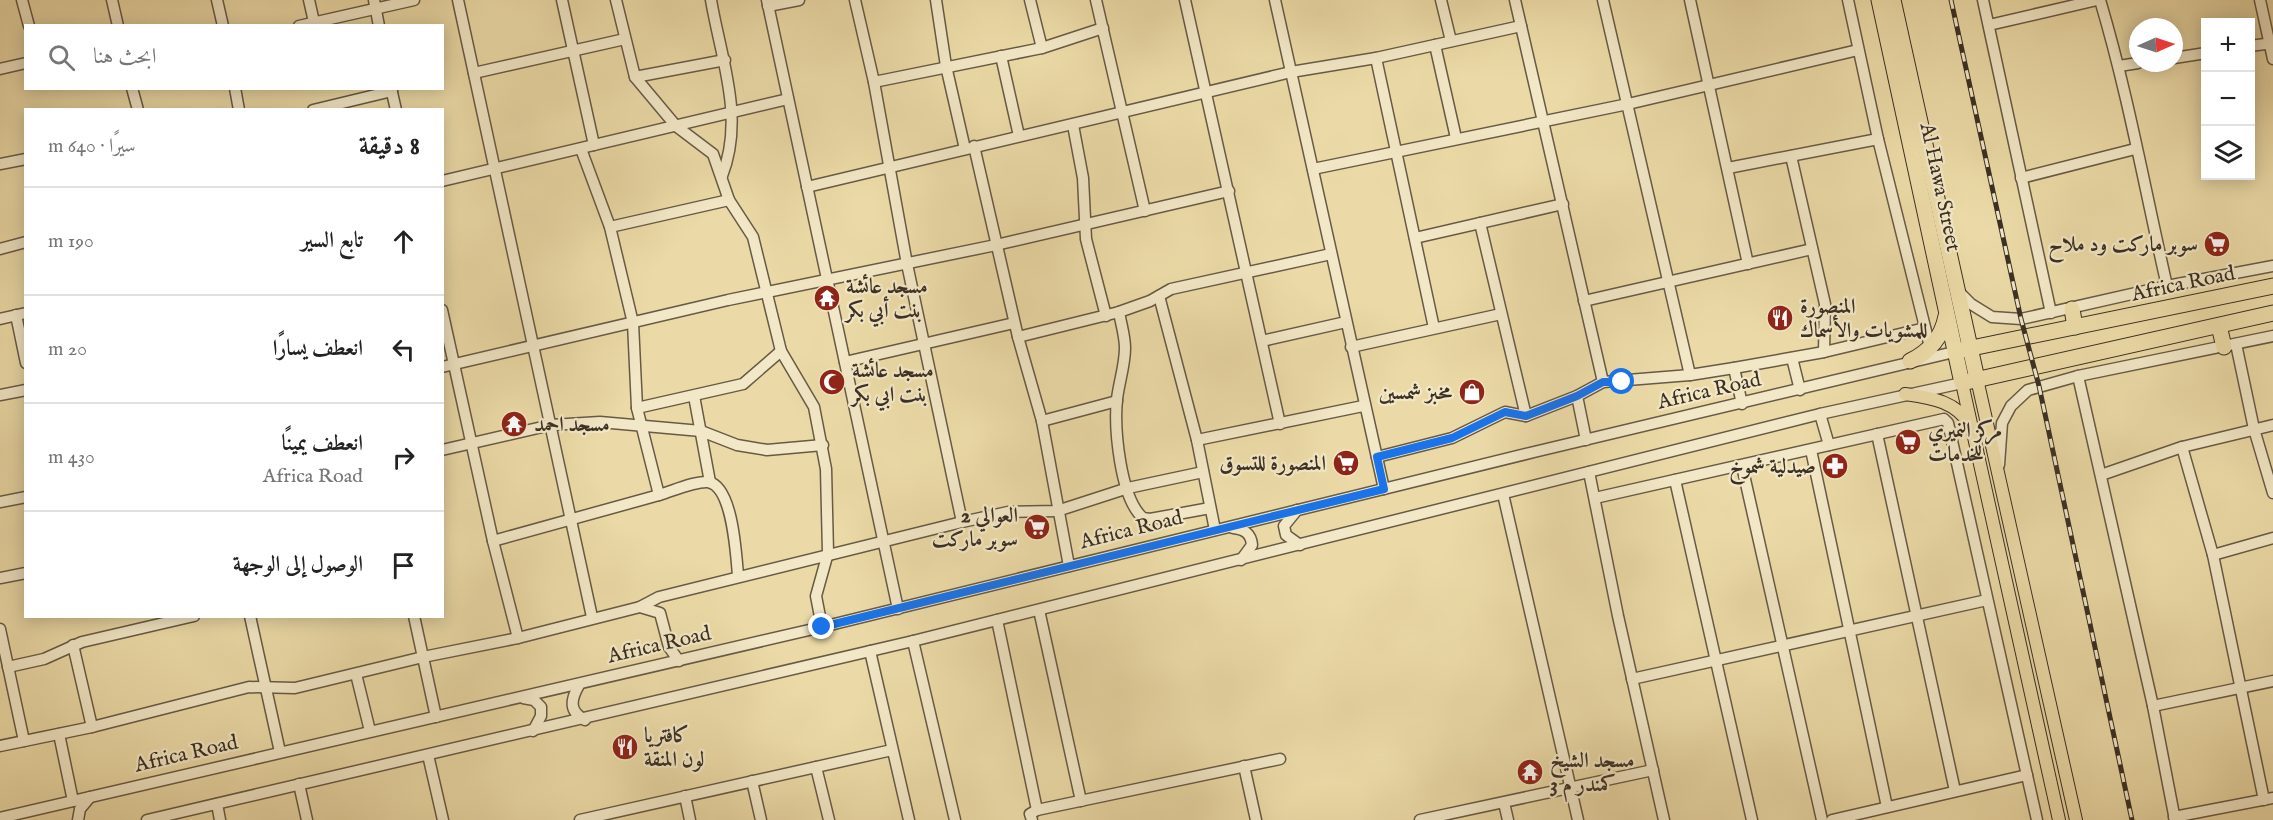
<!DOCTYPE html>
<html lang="ar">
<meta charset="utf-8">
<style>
:root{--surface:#fff;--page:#f2f2f2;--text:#222;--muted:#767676;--line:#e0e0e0}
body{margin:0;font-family:"IM FELL English",Amiri,serif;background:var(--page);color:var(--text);direction:rtl}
.controls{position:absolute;right:18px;top:18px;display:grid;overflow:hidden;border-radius:0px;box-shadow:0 3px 15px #0003}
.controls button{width:54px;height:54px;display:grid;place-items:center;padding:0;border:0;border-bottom:2px solid var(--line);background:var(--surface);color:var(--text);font:30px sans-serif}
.compass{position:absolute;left:2129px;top:18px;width:54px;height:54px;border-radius:50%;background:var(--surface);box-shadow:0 3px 15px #0003;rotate:87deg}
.stop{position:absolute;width:18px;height:18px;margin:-14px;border:4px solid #1a73e8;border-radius:50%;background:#fff}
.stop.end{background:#1a73e8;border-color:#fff;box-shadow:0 2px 6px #0008}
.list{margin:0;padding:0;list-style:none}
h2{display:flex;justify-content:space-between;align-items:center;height:78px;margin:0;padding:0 24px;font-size:26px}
h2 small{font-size:20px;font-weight:400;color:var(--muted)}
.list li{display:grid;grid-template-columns:39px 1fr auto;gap:18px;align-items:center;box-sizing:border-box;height:108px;padding:0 24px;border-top:2px solid var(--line)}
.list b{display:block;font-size:22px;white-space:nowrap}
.list p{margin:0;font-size:20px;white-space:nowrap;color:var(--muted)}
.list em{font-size:20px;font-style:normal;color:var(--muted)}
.icon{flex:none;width:33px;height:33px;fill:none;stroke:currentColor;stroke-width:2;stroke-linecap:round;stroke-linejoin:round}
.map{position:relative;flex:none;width:2273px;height:820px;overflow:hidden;direction:ltr}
.search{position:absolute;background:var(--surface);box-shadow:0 3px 15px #0003;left:24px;top:24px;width:420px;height:66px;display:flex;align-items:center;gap:15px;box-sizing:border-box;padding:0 21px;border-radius:0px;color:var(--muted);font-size:22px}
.panel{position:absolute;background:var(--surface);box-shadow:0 3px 15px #0003;left:24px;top:108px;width:420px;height:510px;border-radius:0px;direction:rtl}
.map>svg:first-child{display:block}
</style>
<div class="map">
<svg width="2273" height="820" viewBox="0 0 2273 820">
<rect width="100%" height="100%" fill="#ebdaa7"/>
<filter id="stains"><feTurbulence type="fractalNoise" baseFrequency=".00333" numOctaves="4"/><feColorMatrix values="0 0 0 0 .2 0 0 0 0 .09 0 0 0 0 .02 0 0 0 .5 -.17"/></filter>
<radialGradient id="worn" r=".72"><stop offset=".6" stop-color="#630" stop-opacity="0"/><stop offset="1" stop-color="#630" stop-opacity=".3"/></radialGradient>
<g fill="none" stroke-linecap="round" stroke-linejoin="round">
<defs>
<g id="minor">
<path d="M22 0 29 26"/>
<path d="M112 0 118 26"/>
<path d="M217 0 223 26"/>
<path d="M309 0 314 22"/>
<path d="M374 0 379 26"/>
<path d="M458 0 592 617"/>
<path d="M562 0 594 145"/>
<path d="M616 0 635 77 676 126 713 154 729 200 753 237 781 351 814 407 826 469 828 553 816 596 822 627"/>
<path d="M711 0C721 59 745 117 722 176"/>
<path d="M767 0 898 609"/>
<path d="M855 0 874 82 907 264 962 522"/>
<path d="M936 0 946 66 965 149"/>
<path d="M1030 0 1042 48"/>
<path d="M1096 0 1145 211"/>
<path d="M1185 0 1280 424"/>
<path d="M1275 0 1384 489"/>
<path d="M1441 0 1451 41"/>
<path d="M1515 0 1603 382"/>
<path d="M1603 0 1690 375"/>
<path d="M1690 0 1748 264"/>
<path d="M1848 0 1878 139 1930 347"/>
<path d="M1983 0 2051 313"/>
<path d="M2100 0C2128 94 2145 190 2167 286"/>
<path d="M2260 0 2273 59"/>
<path d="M768 6 799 0"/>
<path d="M1989 25 2097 0"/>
<path d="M299 26 414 0"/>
<path d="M1435 45 1456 138"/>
<path d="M2250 46 2273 43"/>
<path d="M1001 56 1019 136"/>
<path d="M1376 58 1434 328"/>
<path d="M2174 58 2206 53"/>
<path d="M2119 66 2138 63"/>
<path d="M0 69 26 63"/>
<path d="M474 73 625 39"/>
<path d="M635 77 725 60"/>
<path d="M874 82 1042 48 1103 28"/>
<path d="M132 88 138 110"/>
<path d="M235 88 239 110"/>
<path d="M391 88 396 110"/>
<path d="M313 110 392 91"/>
<path d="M1073 125 1083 178 1086 239 1106 316"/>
<path d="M974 146 1018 337 1042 421 1069 566"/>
<path d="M581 149 610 227 633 323 637 408 659 495C673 491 694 481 708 482 733 486 736 555 738 575"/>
<path d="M1791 156 1825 304 1824 352"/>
<path d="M0 164 26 159"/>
<path d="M1728 168 1878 139"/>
<path d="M1313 169 1628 104 1858 50"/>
<path d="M2021 178 2135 149"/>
<path d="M442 181 788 99"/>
<path d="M807 187 1291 72 1376 58 1521 26"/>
<path d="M1480 223 1526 416"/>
<path d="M610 227 729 200"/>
<path d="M1415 238 1563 204"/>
<path d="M0 249 26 242"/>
<path d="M1958 291 1971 304 1992 317 2021 319 2167 286 2273 266"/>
<path d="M1159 296 1197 440 1215 530"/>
<path d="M1584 301 1812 249"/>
<path d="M442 310 493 541 518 638"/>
<path d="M1119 312C1121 324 1125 336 1125 348 1125 365 1119 382 1117 399 1114 428 1120 498 1143 518L1150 519 1210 508"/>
<path d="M16 315 26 363"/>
<path d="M0 319 26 313"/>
<path d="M1018 337 1119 312 1150 301 1171 289 1331 254"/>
<path d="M1262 341 1346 322"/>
<path d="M2236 344 2254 429 2273 493"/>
<path d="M1351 347 1501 314"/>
<path d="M1792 358 1800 390"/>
<path d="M845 362 1014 323"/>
<path d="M442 367 728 300 996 245 1229 191"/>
<path d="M1734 368 1742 404"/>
<path d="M2078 376 2153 706 2175 820"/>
<path d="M0 395 26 390"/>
<path d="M694 396 710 482"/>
<path d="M1577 396 1586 440"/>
<path d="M637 408 743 384 781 351"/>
<path d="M1820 414 1829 445"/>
<path d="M1042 421 1117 401"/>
<path d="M1877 434 1955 791"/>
<path d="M1197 440 1363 406"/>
<path d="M2182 447 2213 555 2264 800"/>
<path d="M442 450 551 425 600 422 701 431 737 445 767 450 823 445"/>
<path d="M1811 450 1887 807"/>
<path d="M1377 457 1452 438 1505 412 1526 416 1577 396 1603 382 1690 375 1734 368 1824 352 1925 328"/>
<path d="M1999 465 2002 423 2011 406 2028 390 2078 376 2273 336"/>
<path d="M1742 466 1822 820"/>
<path d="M1589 472 1618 616 1664 820"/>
<path d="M2101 475 2182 447 2273 425"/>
<path d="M1675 480 1752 820"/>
<path d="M1503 494 1578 820"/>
<path d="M1595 498 1944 419 1948 423 2037 820"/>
<path d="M0 502 26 497"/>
<path d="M1297 510 1284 526 1286 535 1300 545"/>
<path d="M1233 528C1244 529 1251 533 1252 545L1241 560"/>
<path d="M493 541 659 495"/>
<path d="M2213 555 2273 538"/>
<path d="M0 578 26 573"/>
<path d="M640 607 660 613 669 647 679 661"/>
<path d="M1039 610 1081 801"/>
<path d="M250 616 280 752"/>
<path d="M414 616 436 717"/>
<path d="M997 620 1037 810"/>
<path d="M0 629 24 741"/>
<path d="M913 641 955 820"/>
<path d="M73 645 92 727"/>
<path d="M870 651 909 820"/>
<path d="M8 667 44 659 82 642 194 616"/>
<path d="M356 674 370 731"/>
<path d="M1632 679 1987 600"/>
<path d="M579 685C571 699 568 711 585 720"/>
<path d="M523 698 534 700 541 707V716L533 731"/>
<path d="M2153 706 2273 681"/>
<path d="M59 734 73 801"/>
<path d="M0 746 92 727 249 687 295 688 423 657 518 638 640 607 659 597 962 522 1008 512 1057 511 1128 488 1203 472"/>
<path d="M428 755 443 820"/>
<path d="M1244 766 1256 820"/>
<path d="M816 767 829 820"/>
<path d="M752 781 761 820"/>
<path d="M299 784 307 820"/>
<path d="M685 796 690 820"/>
<path d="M1504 803 1508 820"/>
<path d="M217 804 220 820"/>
<path d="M2174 817 2273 798"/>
<path d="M0 818 822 627 1534 452 1954 352"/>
<path d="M78 820 80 809 90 797"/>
<path d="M147 820 913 641 1820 414 1962 383"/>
<path d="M580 820 892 750"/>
<path d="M1032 820 1030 814 1037 810 1280 759"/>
<path d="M1420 820 1653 770"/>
<path d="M1832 820 2027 775"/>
</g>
<g id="major">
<path d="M1977 379 2076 820"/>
<path d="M1962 383 2059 820"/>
<path d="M1905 394C1932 398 1956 401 1971 426"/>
</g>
<g id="highway">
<path d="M1879 0 1962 383 2273 313"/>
<path d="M1893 0 1977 379"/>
<path d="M2072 309 2075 327"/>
<path d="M2219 326 2224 347"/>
<path d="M1962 350 2273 286"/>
<path d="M1910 361C1929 352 1942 337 1946 316"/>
</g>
</defs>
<use href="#minor" stroke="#675a45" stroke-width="13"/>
<use href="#major" stroke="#3b3024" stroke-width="14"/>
<use href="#highway" stroke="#3b3024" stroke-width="17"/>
<use href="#minor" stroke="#f2e7c6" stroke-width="10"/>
<use href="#major" stroke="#ebdaa7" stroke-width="12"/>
<use href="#highway" stroke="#ebdaa7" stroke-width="15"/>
<defs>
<path id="rail" d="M1951 0 2021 319 2039 386 2132 820"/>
</defs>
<use href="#rail" stroke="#3b3024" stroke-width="5"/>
<use href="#rail" stroke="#f2e7c6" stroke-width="3" stroke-dasharray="9" stroke-linecap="butt"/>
</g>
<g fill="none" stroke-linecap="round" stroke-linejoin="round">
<path stroke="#1a73e8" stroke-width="8" d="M822 627 1384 489 1377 457 1452 438 1505 412 1526 416 1577 396 1603 382H1622"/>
</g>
<defs>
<symbol id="supermarket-disc" viewBox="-11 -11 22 22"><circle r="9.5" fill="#8f2418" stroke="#f2e7c6"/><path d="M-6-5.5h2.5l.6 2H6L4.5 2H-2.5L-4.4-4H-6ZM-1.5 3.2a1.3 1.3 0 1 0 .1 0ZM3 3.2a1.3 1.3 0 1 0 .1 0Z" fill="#fff"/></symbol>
<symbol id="temple-disc" viewBox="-11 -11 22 22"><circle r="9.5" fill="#8f2418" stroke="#f2e7c6"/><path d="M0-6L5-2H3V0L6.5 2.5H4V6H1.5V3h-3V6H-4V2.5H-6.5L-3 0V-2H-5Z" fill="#fff"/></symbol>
<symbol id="restaurant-disc" viewBox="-11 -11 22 22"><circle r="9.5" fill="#8f2418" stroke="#f2e7c6"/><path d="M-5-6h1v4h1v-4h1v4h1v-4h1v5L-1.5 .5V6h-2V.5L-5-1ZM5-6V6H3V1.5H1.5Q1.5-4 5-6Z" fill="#fff"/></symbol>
<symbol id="mosque-disc" viewBox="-11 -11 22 22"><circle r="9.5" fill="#8f2418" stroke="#f2e7c6"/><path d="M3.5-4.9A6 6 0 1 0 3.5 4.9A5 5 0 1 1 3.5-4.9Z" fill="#fff"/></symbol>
<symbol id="shop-disc" viewBox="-11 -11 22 22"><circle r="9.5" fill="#8f2418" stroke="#f2e7c6"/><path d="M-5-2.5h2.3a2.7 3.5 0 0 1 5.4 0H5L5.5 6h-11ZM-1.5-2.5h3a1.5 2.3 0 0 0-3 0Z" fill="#fff"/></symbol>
<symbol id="pharmacy-disc" viewBox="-11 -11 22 22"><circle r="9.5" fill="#8f2418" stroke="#f2e7c6"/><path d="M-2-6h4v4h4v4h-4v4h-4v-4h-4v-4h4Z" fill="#fff"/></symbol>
</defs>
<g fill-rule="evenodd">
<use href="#supermarket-disc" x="2202" y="229" width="30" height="30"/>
<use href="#temple-disc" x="812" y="283" width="30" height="30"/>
<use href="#restaurant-disc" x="1765" y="303" width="30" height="30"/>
<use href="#mosque-disc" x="817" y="367" width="30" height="30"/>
<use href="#shop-disc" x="1457" y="377" width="30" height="30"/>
<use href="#temple-disc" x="499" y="409" width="30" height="30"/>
<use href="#supermarket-disc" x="1893" y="427" width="30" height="30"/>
<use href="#supermarket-disc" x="1331" y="448" width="30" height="30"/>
<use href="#pharmacy-disc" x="1820" y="451" width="30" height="30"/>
<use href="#supermarket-disc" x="1022" y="512" width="30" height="30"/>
<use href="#restaurant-disc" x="610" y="732" width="30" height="30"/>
<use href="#temple-disc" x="1515" y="757" width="30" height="30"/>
</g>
<g text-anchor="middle" stroke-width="4.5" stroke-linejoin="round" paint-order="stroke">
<g font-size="21" fill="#3b3024" stroke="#f2e7c6">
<text transform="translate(1941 187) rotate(78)" y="7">Al Hawa Street</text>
<text transform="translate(2183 283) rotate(-12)" y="7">Africa Road</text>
<text transform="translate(1709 390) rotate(-13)" y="7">Africa Road</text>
<text transform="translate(1131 529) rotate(-14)" y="7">Africa Road</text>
<text transform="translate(659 644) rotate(-13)" y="7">Africa Road</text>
<text transform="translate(186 753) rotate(-13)" y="7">Africa Road</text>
</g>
<g font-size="21" font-weight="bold" fill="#3b3024" stroke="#f2e7c6" text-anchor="start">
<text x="2198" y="251" text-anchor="end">سوبر ماركت ود ملاح</text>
<text x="846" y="293">مسجد عائشة<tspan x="846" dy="24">بنت أبي بكر</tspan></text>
<text x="1800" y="313">المنصورة<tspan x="1800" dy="24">للمشويات والأسماك</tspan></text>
<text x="852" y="377">مسجد عائشة<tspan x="852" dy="24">بنت ابي بكر</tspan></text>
<text x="1452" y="399" text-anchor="end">مخبز شمسين</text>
<text x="534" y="431">مسجد احمد</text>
<text x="1928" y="437">مركز النميري<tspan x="1928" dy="24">للخدمات</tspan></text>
<text x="1326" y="470" text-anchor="end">المنصورة للتسوق</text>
<text x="1816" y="473" text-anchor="end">صيدلية شموخ</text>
<text x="1018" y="522" text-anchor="end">العوالي 2<tspan x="1018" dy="24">سوبر ماركت</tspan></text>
<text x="644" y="742">كافتريا<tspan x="644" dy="24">لون المنقة</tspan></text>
<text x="1550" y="767">مسجد الشيخ<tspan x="1550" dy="24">كمندر م 3</tspan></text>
</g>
</g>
<rect width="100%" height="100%" filter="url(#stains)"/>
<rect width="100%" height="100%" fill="url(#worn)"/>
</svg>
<div class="controls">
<button>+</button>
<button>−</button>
<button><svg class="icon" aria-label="layers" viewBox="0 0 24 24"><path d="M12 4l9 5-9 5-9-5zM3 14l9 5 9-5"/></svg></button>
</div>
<svg class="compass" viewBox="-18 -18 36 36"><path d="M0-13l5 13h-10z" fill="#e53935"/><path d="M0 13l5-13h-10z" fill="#767676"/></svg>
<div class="stop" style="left:1622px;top:382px"></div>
<div class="stop end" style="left:822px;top:627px"></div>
<div class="search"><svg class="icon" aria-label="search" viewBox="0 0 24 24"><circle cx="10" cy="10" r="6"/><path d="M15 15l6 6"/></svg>ابحث هنا</div>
<section class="panel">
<h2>8 دقيقة<small>سيرًا · 640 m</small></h2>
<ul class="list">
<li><svg class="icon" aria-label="ahead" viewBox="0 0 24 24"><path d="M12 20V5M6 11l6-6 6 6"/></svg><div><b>تابع السير</b></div><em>190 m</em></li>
<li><svg class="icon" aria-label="left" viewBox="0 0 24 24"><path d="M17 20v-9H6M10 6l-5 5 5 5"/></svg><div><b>انعطف يسارًا</b></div><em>20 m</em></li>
<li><svg class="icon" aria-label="right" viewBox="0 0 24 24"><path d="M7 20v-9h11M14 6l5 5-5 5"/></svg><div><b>انعطف يمينًا</b><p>Africa Road</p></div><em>430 m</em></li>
<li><svg class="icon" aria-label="arrive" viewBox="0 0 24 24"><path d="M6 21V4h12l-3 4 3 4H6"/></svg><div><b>الوصول إلى الوجهة</b></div></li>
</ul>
</section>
</div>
